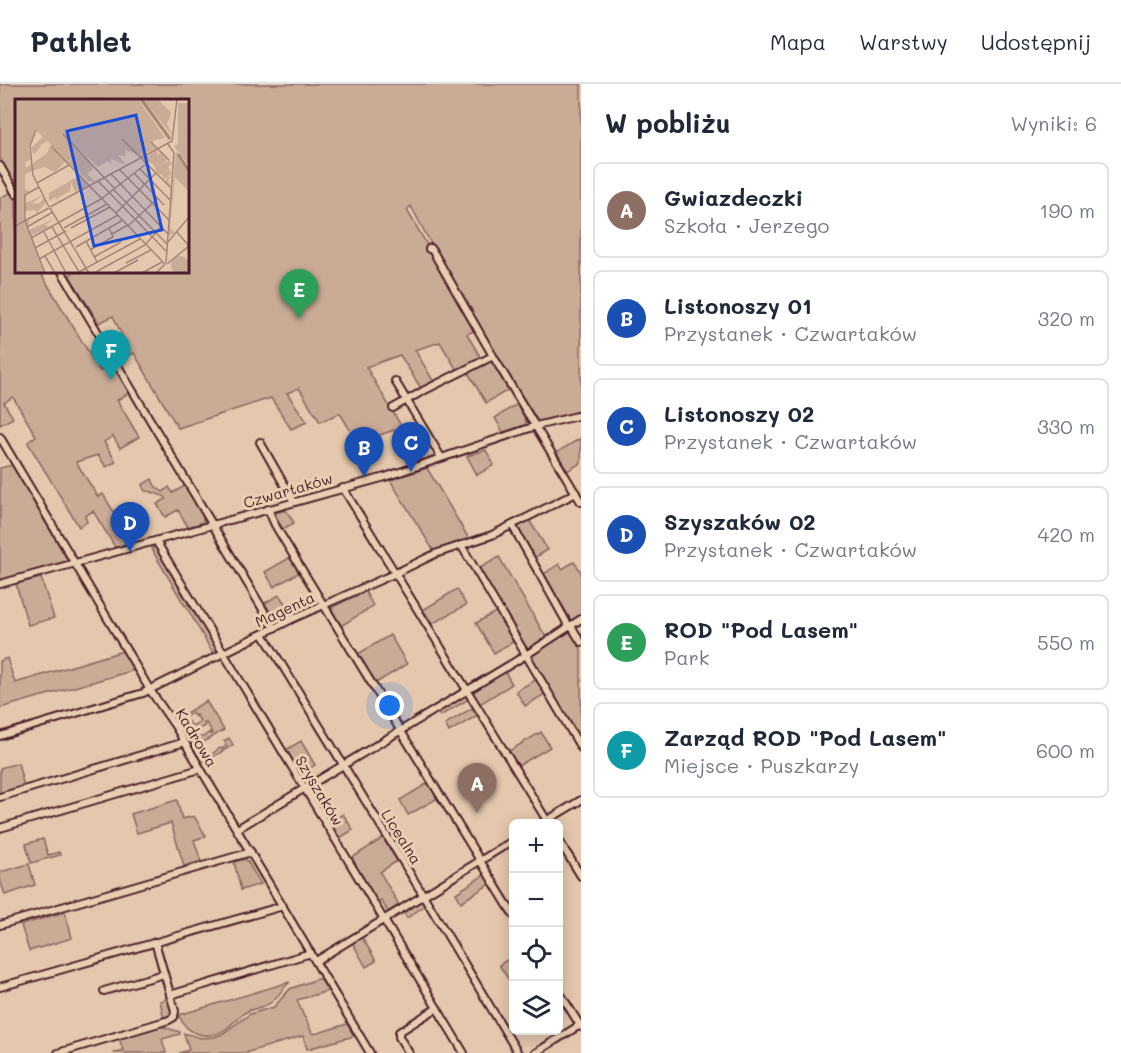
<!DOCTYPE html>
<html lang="pl">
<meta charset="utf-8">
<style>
:root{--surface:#fff;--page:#f2f2f3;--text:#1f2937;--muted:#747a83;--line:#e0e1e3;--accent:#c8321e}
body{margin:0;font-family:Mali,sans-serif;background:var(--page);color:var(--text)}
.controls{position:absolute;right:18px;bottom:18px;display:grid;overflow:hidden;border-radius:9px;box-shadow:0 3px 15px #0003}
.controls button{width:54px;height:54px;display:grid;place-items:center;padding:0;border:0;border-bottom:2px solid var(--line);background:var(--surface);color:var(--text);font:30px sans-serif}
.you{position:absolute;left:390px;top:622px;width:21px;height:21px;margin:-15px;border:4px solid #fff;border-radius:50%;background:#1a73e8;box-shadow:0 0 0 9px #1a73e833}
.badge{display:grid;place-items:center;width:39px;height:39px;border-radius:50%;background:var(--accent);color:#fff;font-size:20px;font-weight:700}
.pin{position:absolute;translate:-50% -50px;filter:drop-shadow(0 2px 3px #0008)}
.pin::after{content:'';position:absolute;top:32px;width:21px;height:18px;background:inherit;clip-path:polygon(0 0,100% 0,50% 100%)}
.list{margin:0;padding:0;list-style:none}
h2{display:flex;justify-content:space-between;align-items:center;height:78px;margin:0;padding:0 24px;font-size:26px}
h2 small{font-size:20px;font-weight:400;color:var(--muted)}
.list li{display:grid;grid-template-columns:39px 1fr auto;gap:18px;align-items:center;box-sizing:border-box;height:96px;margin:0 12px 12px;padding:0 12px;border:2px solid var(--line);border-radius:9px}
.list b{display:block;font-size:22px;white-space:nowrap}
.list p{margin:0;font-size:20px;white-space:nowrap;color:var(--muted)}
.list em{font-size:20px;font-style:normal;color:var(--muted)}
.icon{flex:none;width:33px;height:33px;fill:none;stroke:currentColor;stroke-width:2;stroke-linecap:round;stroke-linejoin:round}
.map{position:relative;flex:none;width:581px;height:969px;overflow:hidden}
header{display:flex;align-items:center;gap:36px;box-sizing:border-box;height:84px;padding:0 30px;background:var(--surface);border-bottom:2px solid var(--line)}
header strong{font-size:28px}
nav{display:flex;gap:33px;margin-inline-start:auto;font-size:21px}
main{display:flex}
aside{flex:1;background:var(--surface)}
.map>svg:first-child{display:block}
</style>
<header>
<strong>Pathlet</strong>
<nav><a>Mapa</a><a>Warstwy</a><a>Udostępnij</a></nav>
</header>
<main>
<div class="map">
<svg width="581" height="969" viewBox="0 0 581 969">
<rect width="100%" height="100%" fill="#e4c7ac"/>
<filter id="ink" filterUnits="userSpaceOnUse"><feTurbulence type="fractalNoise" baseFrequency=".0167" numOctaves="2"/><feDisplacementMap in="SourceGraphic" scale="12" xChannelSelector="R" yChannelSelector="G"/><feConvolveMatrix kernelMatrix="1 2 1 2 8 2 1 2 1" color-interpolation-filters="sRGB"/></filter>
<g filter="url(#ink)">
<g fill="#caab96" stroke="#8a6560" stroke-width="1.5">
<path d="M0 0H581V328L538 337C492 267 449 196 411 122L407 126 476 246 467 250 482 276 458 288 440 258 415 266 435 300 422 306 400 271 366 283 421 375 408 379 394 346 366 356 362 349 354 353 340 329 320 338 299 304 287 309 307 338 291 345 271 314 178 344 134 269 120 276 118 273 129 266 113 232 99 239 69 191 74 188H188V16H16V102L0 74Z"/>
<path d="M11 108 16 116V188H40L100 287 113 278 131 308 117 316 139 353 120 364 113 352 104 358 116 378 106 383 98 371 76 378 98 413 103 410 130 455 131 459 115 463 93 427 85 432 87 438 79 443 28 359V358L36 352 13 313 4 319 13 334 0 341V114Z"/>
<path d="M487 277 492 278 508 306 486 319 467 287Z"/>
<path d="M517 320 526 337 525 341 503 348 495 334Z"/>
<path d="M581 354V379L567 387 557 368Z"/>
<path d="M486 366 494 381 477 391 467 372Z"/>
<path d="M12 381 67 475V477L0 496V384Z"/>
<path d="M427 384 469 455 435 469 390 396Z"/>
<path d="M152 395 155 402 163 408 169 403 173 409 186 401 203 432V438L188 443 178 426 165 433 157 420 166 415 165 413C160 411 150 406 145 407L142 401Z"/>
<path d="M286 426 294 439 283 445 273 430Z"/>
<path d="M529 436 548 466 534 474 515 444 516 442Z"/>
<path d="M155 463 189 520 185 522 151 464Z"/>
<path d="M291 473 300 488 274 503 265 488Z"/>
<path d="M499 473 546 553 529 564 524 563 478 485Z"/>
<path d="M574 478 581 488V532L572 538 544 490 559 480 562 485Z"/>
<path d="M41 494 54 534 28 541 16 500Z"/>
<path d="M457 505 466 521 432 540 423 526Z"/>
<path d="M365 507 373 522 341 542 331 524Z"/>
<path d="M279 511 294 532 283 536 274 535 265 519Z"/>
<path d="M191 522 219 569 214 571 187 524Z"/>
<path d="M497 527 514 557 494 569 476 539Z"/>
<path d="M569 545 581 565V658L530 571Z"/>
<path d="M390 551 407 580 376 599 358 570Z"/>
<path d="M123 567 135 586 0 624V577L7 574 15 599Z"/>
<path d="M505 588 512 600 480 620 472 608Z"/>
<path d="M537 595 545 610 525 622 516 607Z"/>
<path d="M464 611H467L469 615 440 632 436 627Z"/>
<path d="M206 617 224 646 194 664 190 656 192 654 195 656V660L198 659 201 656 198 655 199 653H203L210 648V650H212L210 644 206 639H204L205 642 191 650 190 648 193 645 185 650 181 642 185 640H187L189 638 191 641H194L200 637 196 631 194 632 192 629 178 637 176 635Z"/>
<path d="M474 623 478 631 449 648 445 640Z"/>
<path d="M541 648 550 663 518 682 509 667Z"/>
<path d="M229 654 233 661 203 679 197 671 203 667 207 671 209 672 220 664 222 665 227 661 224 657Z"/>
<path d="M301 657 315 681 299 691 284 667Z"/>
<path d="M18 679 24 703 0 710V684Z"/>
<path d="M428 699 438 714 408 731 400 716Z"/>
<path d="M177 716 182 735 194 732 206 752 194 756 201 777 184 782 171 739 137 749 131 730Z"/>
<path d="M343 730 353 746 338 755 328 739Z"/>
<path d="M383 754 397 777 380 788 399 821 388 828 381 816 376 818 350 775Z"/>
<path d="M43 755 48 771 59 768 60 771 31 779 26 760Z"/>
<path d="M246 775 261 800 241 806 234 778Z"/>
<path d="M29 780 35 801 5 811 0 795V788Z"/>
<path d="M484 791 490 800 461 818 456 809Z"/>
<path d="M420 816 424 822 407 834 403 828Z"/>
<path d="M65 828 72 854 29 867 21 841Z"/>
<path d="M362 853 376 877 366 883 352 858Z"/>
<path d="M513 872V893L509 896 499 881Z"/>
<path d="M320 894 328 907 297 916 304 933H305L312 949H314L315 950 347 940 354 952 307 965 303 952 248 968V969H179L189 966 184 949 201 954 214 953 222 950 250 930 274 923 290 905Z"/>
<path d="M290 898C283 904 278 913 270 919 263 924 252 924 244 929 238 934 232 940 226 945 208 957 186 951 179 931Z"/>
<path d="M169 914 173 928 172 932 164 935 160 917Z"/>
<path d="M157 941 180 948V950L162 955 166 969H113L123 966 119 954Z"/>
</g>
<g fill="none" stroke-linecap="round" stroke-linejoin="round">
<defs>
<g id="minor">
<path d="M0 82 16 110"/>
<path d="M429 165 431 164 493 272 581 418"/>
<path d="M62 188 274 544"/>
<path d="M395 297 441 373"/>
<path d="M393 324 423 307 493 272"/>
<path d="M0 353 150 606 175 642 370 969"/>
<path d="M260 358 294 418"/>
<path d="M343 404 549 740"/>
<path d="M268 425 275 441 290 466 514 832"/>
<path d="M512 441 567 539 573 545 581 558"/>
<path d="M156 457 464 969"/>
<path d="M461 461 581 664"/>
<path d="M0 500 385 393 536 342 581 331"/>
<path d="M263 550 422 809 518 969"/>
<path d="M0 652 143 609 292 535 396 489 435 470 492 451 576 409"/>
<path d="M0 713 185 658"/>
<path d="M541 740 581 716"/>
<path d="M0 744 200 685"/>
<path d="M237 745 526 571 581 535"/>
<path d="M558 755 581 792"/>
<path d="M0 841 251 768"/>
<path d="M316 877 514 756"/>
<path d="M0 903 283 822"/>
<path d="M558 906 581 943"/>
<path d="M104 907 164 890"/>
<path d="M170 911 311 869"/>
<path d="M58 969 159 939 169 936 174 933 175 927 155 858"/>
<path d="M409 969 399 953V948L437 924"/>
<path d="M535 969 580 941"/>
</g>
</defs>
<use href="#minor" stroke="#4a1f2b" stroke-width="10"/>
<use href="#minor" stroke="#eaceb1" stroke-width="6"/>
</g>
</g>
<g text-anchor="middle" stroke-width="6" stroke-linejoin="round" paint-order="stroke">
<g font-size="15" fill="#4a1f2b" stroke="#eaceb1">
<text transform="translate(288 407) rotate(-16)" y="5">Czwartaków</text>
<text transform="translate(285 526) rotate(-25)" y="5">Magenta</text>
<text transform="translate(196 654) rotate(59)" y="5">Kadrowa</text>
<text transform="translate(319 707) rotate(59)" y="5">Szyszaków</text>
<text transform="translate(401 753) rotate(58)" y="5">Licealna</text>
</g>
</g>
<g transform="translate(15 15)">
<rect width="174" height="174" fill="#e4c7ac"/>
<path d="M0 0H123L150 39 140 41 137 44 142 49 125 57 111 51 110 57 103 56 111 66 96 60V65L93 62 83 68 54 41 76 65 78 70 72 75 80 83 74 82 51 62 40 73 29 68 10 75V90L15 93 10 96 9 105 28 96 16 105 25 104 29 98 31 103 21 115V111L9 112V122L0 125ZM21 31 28 38 16 49 19 56 27 45 32 42 36 45 32 54 11 69 10 63 17 60 13 50ZM128 0H143L156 14 152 25 158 38ZM163 4H174V67L159 47 163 45ZM143 50 142 56 146 53 152 59 150 64 154 61 157 65 153 68 157 74 152 78H156L153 81 156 88 150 83 152 78 148 81 147 75 143 76 139 66 128 60ZM161 52 174 71V93L160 78 155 129 160 134 153 137ZM64 77 73 86 60 93 56 83 55 92 42 99 43 103 40 98 34 102V94ZM41 119 30 126 35 128 17 136 29 174H0L1 127 14 120V131ZM156 166a9 9 0 1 1 18 0a9 9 0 1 1-18 0Z" fill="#caab96" fill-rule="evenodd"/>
<path fill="none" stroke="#a78579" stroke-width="3" d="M126 0 155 40M163 55 174 72"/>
<path fill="none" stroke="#a68478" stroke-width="1.5" d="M21 31 15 47 18 76 34 108M48 35 99 89M107 40 156 89M136 43 154 61M37 48 150 165 141 174M104 70 154 121M125 70 155 101M119 74 149 106M96 75 153 135M83 82 151 152M22 84 54 66M24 88 10 96V122L30 174M98 90 152 145M35 108 157 42 162 0M35 109 74 174M101 114 141 74M0 127 34 109M113 127 143 99M12 128 38 113M37 128 64 173M49 129 92 105M56 129 95 108M29 133 51 174M162 133 174 147M97 135 113 126M16 139 86 100 131 65M0 140V173M71 142 82 163M153 143 174 118M61 148 108 121M20 149 51 132M75 151 98 138 94 129M30 157 40 174M79 158 106 143M24 160 103 116M111 164 136 151M151 164 159 54 153 45M152 165 174 147M62 174 125 140M79 174 130 146 146 128M99 174 123 161M127 174 147 163"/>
<path fill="#1d4ed8" fill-opacity="0.15" stroke="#1d4ed8" stroke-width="3" d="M121 16 147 131 79 147 52 32Z"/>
<rect width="174" height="174" fill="none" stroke="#4a1f2b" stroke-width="3"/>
</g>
</svg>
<div class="controls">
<button>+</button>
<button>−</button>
<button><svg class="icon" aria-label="locate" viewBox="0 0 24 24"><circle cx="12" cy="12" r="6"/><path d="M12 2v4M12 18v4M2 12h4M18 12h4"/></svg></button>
<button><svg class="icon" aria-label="layers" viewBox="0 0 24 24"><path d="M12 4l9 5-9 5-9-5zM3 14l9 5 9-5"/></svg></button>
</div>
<div class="you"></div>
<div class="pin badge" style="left:477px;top:729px;background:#8d6e63">A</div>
<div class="pin badge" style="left:364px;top:393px;background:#1a4fb4">B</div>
<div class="pin badge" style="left:411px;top:388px;background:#1a4fb4">C</div>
<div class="pin badge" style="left:130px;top:468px;background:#1a4fb4">D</div>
<div class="pin badge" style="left:299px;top:235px;background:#2e9e5b">E</div>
<div class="pin badge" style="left:111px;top:296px;background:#0f9aa8">F</div>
</div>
<aside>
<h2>W pobliżu<small>Wyniki: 6</small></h2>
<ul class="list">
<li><span class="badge" style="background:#8d6e63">A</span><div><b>Gwiazdeczki</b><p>Szkoła · Jerzego</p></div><em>190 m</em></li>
<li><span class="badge" style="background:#1a4fb4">B</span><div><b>Listonoszy 01</b><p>Przystanek · Czwartaków</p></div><em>320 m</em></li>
<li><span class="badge" style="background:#1a4fb4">C</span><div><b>Listonoszy 02</b><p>Przystanek · Czwartaków</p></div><em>330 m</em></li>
<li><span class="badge" style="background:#1a4fb4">D</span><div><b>Szyszaków 02</b><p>Przystanek · Czwartaków</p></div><em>420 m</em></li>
<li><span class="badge" style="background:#2e9e5b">E</span><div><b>ROD &quot;Pod Lasem&quot;</b><p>Park</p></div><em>550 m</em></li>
<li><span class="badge" style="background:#0f9aa8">F</span><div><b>Zarząd ROD &quot;Pod Lasem&quot;</b><p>Miejsce · Puszkarzy</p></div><em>600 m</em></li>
</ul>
</aside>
</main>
